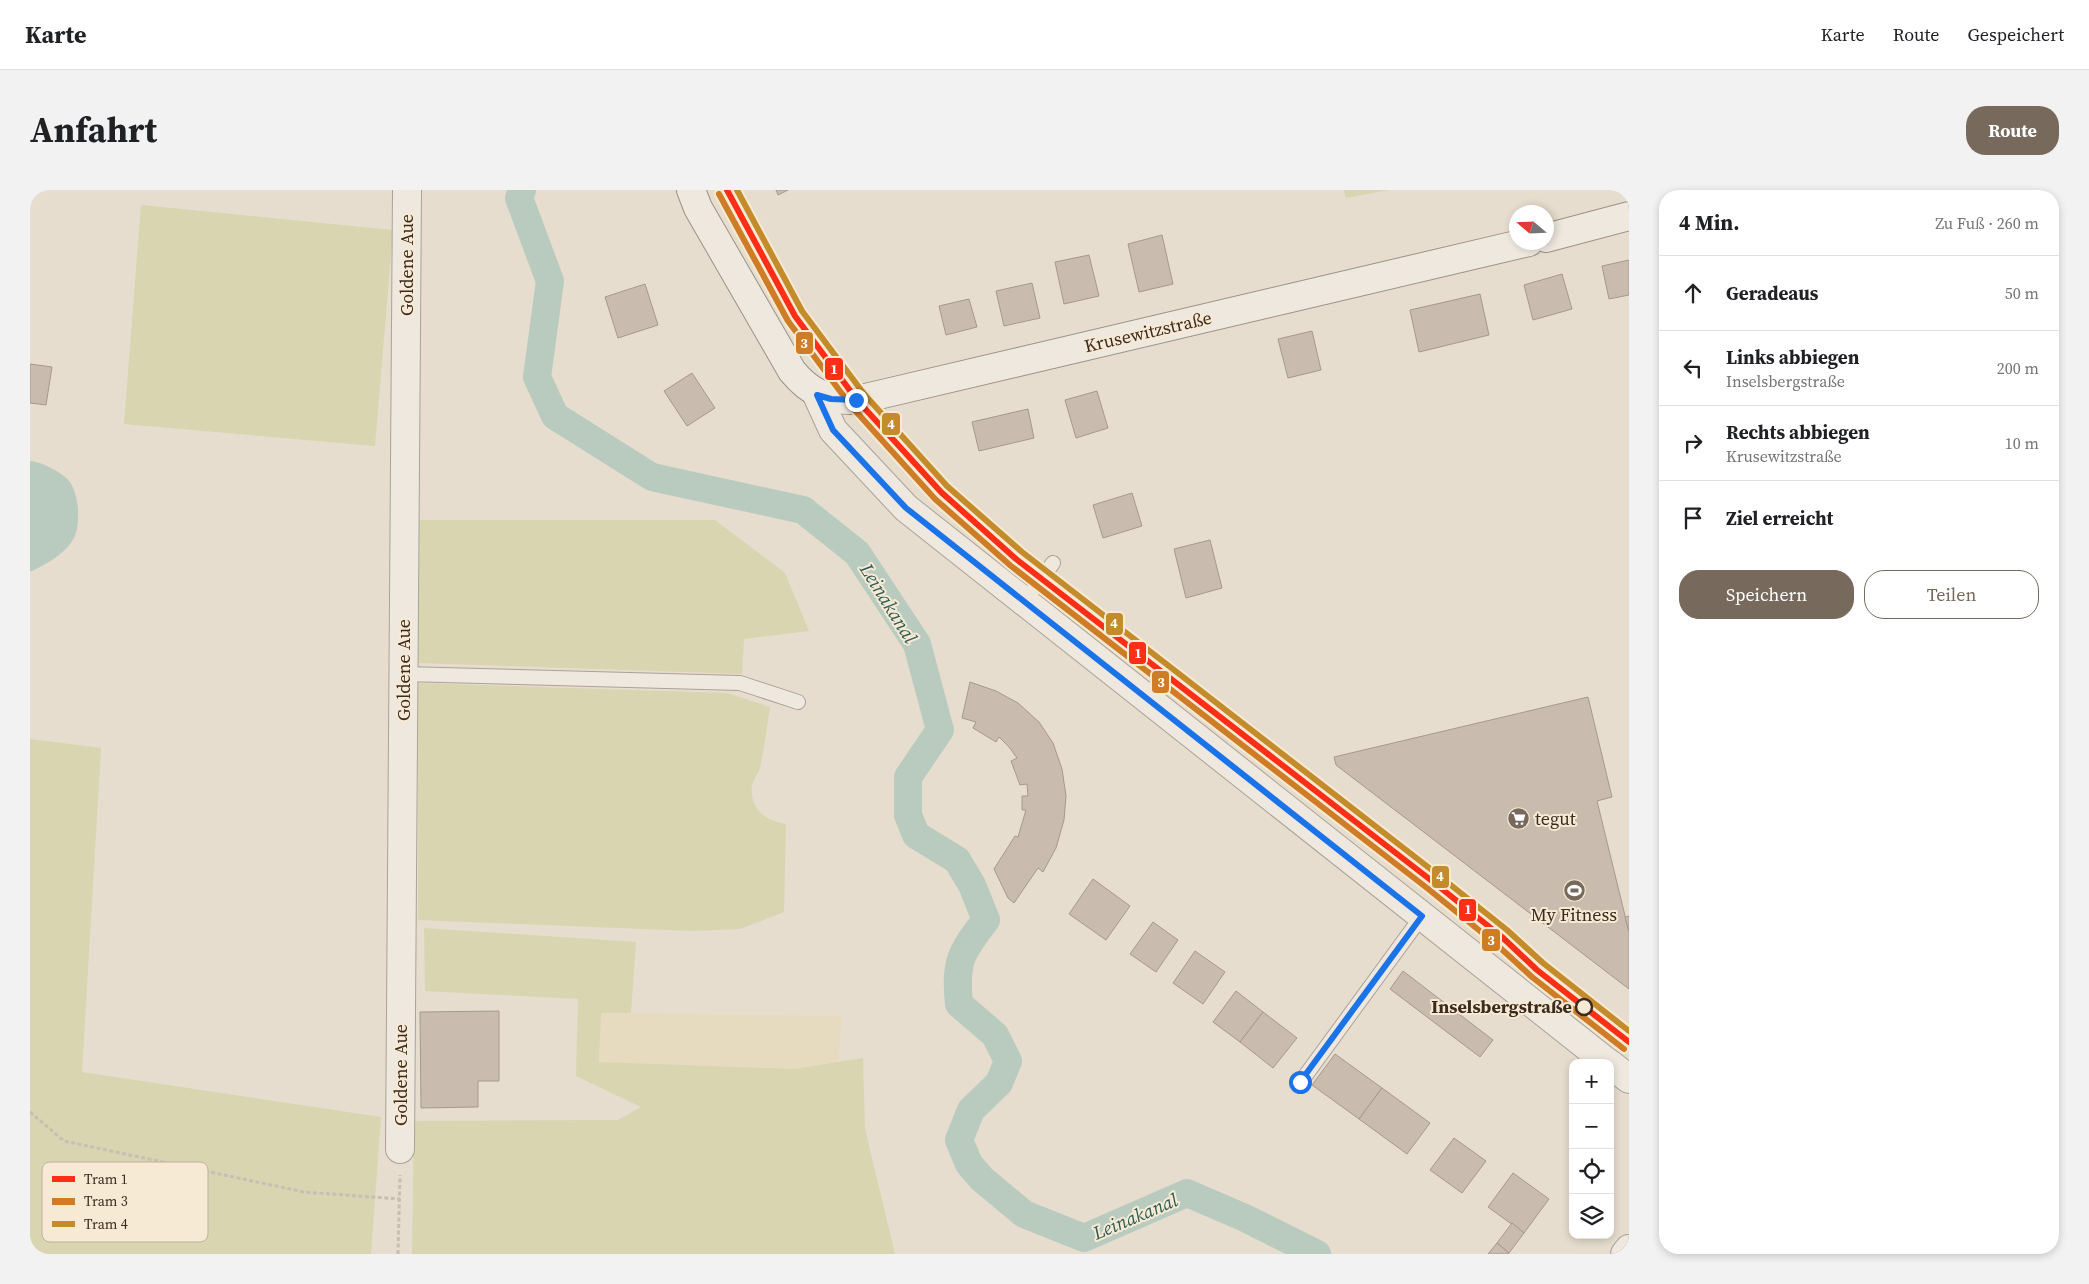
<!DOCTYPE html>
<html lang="de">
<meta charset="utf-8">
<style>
:root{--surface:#fff;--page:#f2f2f2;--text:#202124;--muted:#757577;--line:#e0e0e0;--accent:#77695c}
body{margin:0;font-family:"Source Serif 4",serif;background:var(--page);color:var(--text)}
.controls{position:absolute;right:15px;bottom:15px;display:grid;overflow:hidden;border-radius:10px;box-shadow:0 2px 8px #0003}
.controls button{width:45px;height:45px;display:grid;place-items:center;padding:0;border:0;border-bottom:1px solid var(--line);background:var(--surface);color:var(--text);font:25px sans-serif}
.compass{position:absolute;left:1479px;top:15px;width:45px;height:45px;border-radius:50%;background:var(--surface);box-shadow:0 2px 8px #0003;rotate:289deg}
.stop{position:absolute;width:15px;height:15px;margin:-11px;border:4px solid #1a73e8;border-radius:50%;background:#fff}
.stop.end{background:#1a73e8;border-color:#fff;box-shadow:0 1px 5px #0008}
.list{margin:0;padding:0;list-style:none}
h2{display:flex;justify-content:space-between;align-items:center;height:65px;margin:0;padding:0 20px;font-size:21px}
h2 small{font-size:16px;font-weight:400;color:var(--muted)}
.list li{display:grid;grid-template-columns:32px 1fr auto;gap:15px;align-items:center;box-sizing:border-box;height:75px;padding:0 20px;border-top:1px solid var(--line)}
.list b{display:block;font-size:19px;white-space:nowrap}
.list p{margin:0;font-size:16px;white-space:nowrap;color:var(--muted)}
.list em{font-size:16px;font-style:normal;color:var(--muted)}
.actions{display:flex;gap:10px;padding:15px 20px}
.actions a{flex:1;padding:11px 0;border:1px solid var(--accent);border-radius:20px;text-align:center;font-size:18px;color:var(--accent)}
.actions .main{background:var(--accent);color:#fff}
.icon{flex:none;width:28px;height:28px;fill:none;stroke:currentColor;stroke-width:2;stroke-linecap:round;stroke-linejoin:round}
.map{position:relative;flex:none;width:1599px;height:1064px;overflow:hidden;border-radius:20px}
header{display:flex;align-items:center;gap:30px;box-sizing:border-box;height:70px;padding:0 25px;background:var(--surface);border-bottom:1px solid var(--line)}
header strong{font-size:24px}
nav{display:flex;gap:28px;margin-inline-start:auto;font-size:18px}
.intro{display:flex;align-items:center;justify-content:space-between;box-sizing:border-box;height:120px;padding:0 30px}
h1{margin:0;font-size:35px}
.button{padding:12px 22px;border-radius:20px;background:var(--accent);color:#fff;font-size:18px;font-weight:700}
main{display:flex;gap:30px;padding:0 30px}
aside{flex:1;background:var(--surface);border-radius:20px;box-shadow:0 2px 8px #0003}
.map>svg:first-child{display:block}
</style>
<header>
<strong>Karte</strong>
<nav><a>Karte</a><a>Route</a><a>Gespeichert</a></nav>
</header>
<div class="intro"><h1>Anfahrt</h1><a class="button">Route</a></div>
<main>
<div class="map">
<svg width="1599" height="1064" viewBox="0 0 1599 1064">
<rect width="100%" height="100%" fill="#e6ddce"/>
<path fill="#e6dbbe" d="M571 823 812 826 808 874 765 879 569 872Z"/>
<g fill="#d8d5b0">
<path d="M1314 0H1359L1316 8Z"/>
<path d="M111 15 363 40 345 256 94 234Z"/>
<path d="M387 330H685L755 383 779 441 714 449 712 484 388 473Z"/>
<path d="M388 493 697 503 740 517C737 537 734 558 730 578 728 584 723 590 722 596 719 618 736 632 756 634L754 722 710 739 662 741 388 730Z"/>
<path d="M0 549 71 558 52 882 351 927 341 1064H0Z"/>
<path d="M394 738 606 752 601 823H571L569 872 765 879 833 868 835 939 865 1064H382L384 931 588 930 611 917 546 886 548 809 395 801Z"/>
</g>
<path fill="#b9cbbf" d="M0 271C12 272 32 282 40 292 49 306 51 333 44 348 35 364 18 373 2 381H0Z"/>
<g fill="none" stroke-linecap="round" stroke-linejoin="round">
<path stroke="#b9cbbf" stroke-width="28" d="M492 0 489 8 520 91 507 187 525 226 622 287 773 320 827 363 887 454 910 540 878 587V625L886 645 927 670 942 695 956 730C930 763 925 772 929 814L965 845 978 871 969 893 941 920 929 950 939 974 952 989 994 1024 1054 1048 1157 1003 1215 1028 1287 1064"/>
</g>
<g fill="#cabbaf" stroke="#a7988d">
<path d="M746 0H758L748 5Z"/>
<path d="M1132 45 1143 94 1109 102 1098 54Z"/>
<path d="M1059 65 1069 106 1034 114 1025 72Z"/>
<path d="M1599 70V105L1579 109 1572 76Z"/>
<path d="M1532 84 1542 119 1503 130 1494 95Z"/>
<path d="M1002 93 1010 128 974 136 966 101Z"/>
<path d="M615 94 628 135 588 148 575 107Z"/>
<path d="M1450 104 1459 145 1389 162 1380 120Z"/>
<path d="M939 109 947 137 916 145 909 116Z"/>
<path d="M1282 141 1291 180 1258 188 1248 149Z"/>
<path d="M0 174 22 177 16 215 0 213Z"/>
<path d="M662 183 685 218 657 236 634 201Z"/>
<path d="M1067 201 1078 238 1046 248 1035 210Z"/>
<path d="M998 219 1004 248 949 261 942 232Z"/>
<path d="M1102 303 1112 336 1073 348 1063 315Z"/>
<path d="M1180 350 1192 398 1156 408 1144 359Z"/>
<path d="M940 492 966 501 988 513 1009 532 1023 553 1032 579 1036 606 1034 630 1026 658 1013 682 1008 678 984 713 978 708 964 679 985 646 988 647 996 620H992V606H998L997 594 990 595 981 571 987 568 979 557 969 547 966 552 943 538 946 532 932 528Z"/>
<path d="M1558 507 1582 607 1567 611 1599 742V799L1306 575 1304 567Z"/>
<path d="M1063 689 1100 716 1076 750 1039 724Z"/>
<path d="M1599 726V742L1595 727Z"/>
<path d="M1123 732 1148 750 1126 782 1100 764Z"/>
<path d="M1165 761 1195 782 1173 814 1143 793Z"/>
<path d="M1373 781 1463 850 1450 867 1360 799Z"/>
<path d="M1206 801 1233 822 1210 852 1183 832Z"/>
<path d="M469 821V891H448V917L391 918 390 822Z"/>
<path d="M1233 822 1267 848 1243 878 1210 852Z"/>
<path d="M1305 864 1352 898 1329 929 1282 895Z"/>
<path d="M1352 898 1400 933 1377 964 1329 929Z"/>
<path d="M1424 948 1456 971 1432 1003 1400 980Z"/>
<path d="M1483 983 1519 1009 1494 1043 1458 1017Z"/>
<path d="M1482 1033 1494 1043 1479 1063 1467 1053Z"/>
<path d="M1467 1053 1479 1063 1478 1064H1458Z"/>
</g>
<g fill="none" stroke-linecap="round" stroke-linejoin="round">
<defs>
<g id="lane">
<path d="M994 412 1023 373"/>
<path d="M374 484 710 493 768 512"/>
<path d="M1270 893 1392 726"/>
</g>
<g id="street">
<path d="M787 205 803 240 876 318 1578 873"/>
<path d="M1580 874 1599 889"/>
<path d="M370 959 377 0"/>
<path d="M1595 1064 1599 1059"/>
</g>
<g id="secondary">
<path d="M661 0 668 18 762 181C780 203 798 211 827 210L1499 52"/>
<path d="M1516 48 1599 26"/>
</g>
</defs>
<use href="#lane" stroke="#aba297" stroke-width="16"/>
<use href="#street" stroke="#aba297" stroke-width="30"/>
<use href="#secondary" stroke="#9b9286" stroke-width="30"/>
<g stroke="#c7bfb6" stroke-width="3" stroke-dasharray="4 2.5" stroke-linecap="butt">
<path d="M0 922 34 951 274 1002 370 1009"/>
<path d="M368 1064 370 985"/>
</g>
<use href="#lane" stroke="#eee8df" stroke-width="14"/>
<use href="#street" stroke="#eee8df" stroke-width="28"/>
<use href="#secondary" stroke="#eee8df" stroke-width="28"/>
<defs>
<path id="tram-1" d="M697 0 765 126 827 210 911 302 986 369 1402 691 1472 747 1507 780 1599 852"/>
<path id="tram-2" d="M689 4 758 131 821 216 905 309 981 376 1397 698 1466 754 1502 787 1594 859"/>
<path id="tram-3" d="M707 0 772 121 834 204 917 296 992 362 1407 684 1477 740 1513 773 1599 841"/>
</defs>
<use href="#tram-1" stroke="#f7ead4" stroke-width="10"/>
<use href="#tram-2" stroke="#f7ead4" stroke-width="10"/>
<use href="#tram-3" stroke="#f7ead4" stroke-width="10"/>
<use href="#tram-1" stroke="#ff2e17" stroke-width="6"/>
<use href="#tram-2" stroke="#ce7d26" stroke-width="6"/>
<use href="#tram-3" stroke="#c48b2b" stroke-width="6"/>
</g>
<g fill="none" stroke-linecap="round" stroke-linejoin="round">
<path stroke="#1a73e8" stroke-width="6" d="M826 210 801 209 787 205 803 240 876 318 1392 726 1270 892"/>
</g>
<defs>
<symbol id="supermarket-disc" viewBox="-11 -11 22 22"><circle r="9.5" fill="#77695c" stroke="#f7ead4"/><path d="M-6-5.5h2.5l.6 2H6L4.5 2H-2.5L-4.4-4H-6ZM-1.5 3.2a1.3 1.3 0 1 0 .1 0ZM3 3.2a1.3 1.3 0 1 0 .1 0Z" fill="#fff"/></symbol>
<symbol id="stadium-disc" viewBox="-11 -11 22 22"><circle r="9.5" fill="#77695c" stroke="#f7ead4"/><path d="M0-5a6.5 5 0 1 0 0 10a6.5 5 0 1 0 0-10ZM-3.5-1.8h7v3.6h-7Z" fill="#fff"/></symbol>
</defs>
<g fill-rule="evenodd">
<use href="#supermarket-disc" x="1476" y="616" width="25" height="25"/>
<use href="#stadium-disc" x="1532" y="688" width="25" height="25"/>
</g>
<circle fill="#f7ead4" stroke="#3b2a1e" stroke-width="2.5" cx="1554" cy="817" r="8"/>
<g text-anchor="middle" stroke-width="4" stroke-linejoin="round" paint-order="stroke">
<g font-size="18" fill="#3b2a1e" stroke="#f7ead4">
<text transform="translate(377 75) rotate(-90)" y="6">Goldene Aue</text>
<text transform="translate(1118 142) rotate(-13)" y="6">Krusewitzstraße</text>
<text transform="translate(374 480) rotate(-90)" y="6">Goldene Aue</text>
<text transform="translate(371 885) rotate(-90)" y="6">Goldene Aue</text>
</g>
<g font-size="18" fill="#3b2a1e" stroke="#f7ead4" text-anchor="start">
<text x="1505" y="635">tegut</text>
<text x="1544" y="731" text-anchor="middle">My Fitness</text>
</g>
<g font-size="18" font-weight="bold" fill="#3b2a1e" stroke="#f7ead4" text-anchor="end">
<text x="1542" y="823">Inselsbergstraße</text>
</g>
<g font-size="19" font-style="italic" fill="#2c5b55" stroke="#f7ead4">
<text transform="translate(859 413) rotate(58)" y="7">Leinakanal</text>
<text transform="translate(1105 1026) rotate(-23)" y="7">Leinakanal</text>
</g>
</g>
<rect x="12" y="972" width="166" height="80" rx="8" fill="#f7ead4" stroke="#bfb09d" stroke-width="1"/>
<rect x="22" y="986" width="23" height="6" fill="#ff2e17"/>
<rect x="22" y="1008" width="23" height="7" fill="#ce7d26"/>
<rect x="22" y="1031" width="23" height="6" fill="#c48b2b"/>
<g font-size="14" fill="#3b2a1e">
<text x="54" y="994">Tram 1</text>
<text x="54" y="1016">Tram 3</text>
<text x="54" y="1039">Tram 4</text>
</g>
<g stroke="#f7ead4" stroke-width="2">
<rect x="765" y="141" width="19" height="24" rx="5" fill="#ce7d26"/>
<rect x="794" y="167" width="20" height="24" rx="5" fill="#ff2e17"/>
<rect x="851" y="222" width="20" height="24" rx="5" fill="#c48b2b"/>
<rect x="1075" y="422" width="19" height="24" rx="5" fill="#c48b2b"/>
<rect x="1098" y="451" width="19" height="24" rx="5" fill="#ff2e17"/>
<rect x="1121" y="480" width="19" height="24" rx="5" fill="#ce7d26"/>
<rect x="1401" y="675" width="19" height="24" rx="5" fill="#c48b2b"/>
<rect x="1428" y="708" width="19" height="24" rx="5" fill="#ff2e17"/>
<rect x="1451" y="738" width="20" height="24" rx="5" fill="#ce7d26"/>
</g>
<g font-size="14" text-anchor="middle" font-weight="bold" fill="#fff">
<text x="774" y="158">3</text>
<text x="804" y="184">1</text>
<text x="861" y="239">4</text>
<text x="1084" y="438">4</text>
<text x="1108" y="468">1</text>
<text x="1131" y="497">3</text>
<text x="1410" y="691">4</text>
<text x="1438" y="724">1</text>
<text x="1461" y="755">3</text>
</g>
</svg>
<div class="controls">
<button>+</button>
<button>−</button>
<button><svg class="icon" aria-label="locate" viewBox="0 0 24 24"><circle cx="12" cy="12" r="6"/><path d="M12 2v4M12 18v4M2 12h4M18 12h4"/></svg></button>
<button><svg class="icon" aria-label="layers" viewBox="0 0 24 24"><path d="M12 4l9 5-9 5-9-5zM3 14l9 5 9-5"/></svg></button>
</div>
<svg class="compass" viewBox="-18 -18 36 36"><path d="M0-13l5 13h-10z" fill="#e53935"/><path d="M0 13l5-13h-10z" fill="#757577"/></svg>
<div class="stop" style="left:1270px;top:892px"></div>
<div class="stop end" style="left:826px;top:210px"></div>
</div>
<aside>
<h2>4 Min.<small>Zu Fuß · 260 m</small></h2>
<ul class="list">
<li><svg class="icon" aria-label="ahead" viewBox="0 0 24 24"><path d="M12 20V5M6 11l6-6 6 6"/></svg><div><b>Geradeaus</b></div><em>50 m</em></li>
<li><svg class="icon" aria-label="left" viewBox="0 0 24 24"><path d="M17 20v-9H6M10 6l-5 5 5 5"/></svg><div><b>Links abbiegen</b><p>Inselsbergstraße</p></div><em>200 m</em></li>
<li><svg class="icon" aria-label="right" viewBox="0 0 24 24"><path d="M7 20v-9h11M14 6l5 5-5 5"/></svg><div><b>Rechts abbiegen</b><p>Krusewitzstraße</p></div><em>10 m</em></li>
<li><svg class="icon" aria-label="arrive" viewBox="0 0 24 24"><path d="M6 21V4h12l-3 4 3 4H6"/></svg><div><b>Ziel erreicht</b></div></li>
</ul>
<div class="actions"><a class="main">Speichern</a><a>Teilen</a></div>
</aside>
</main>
